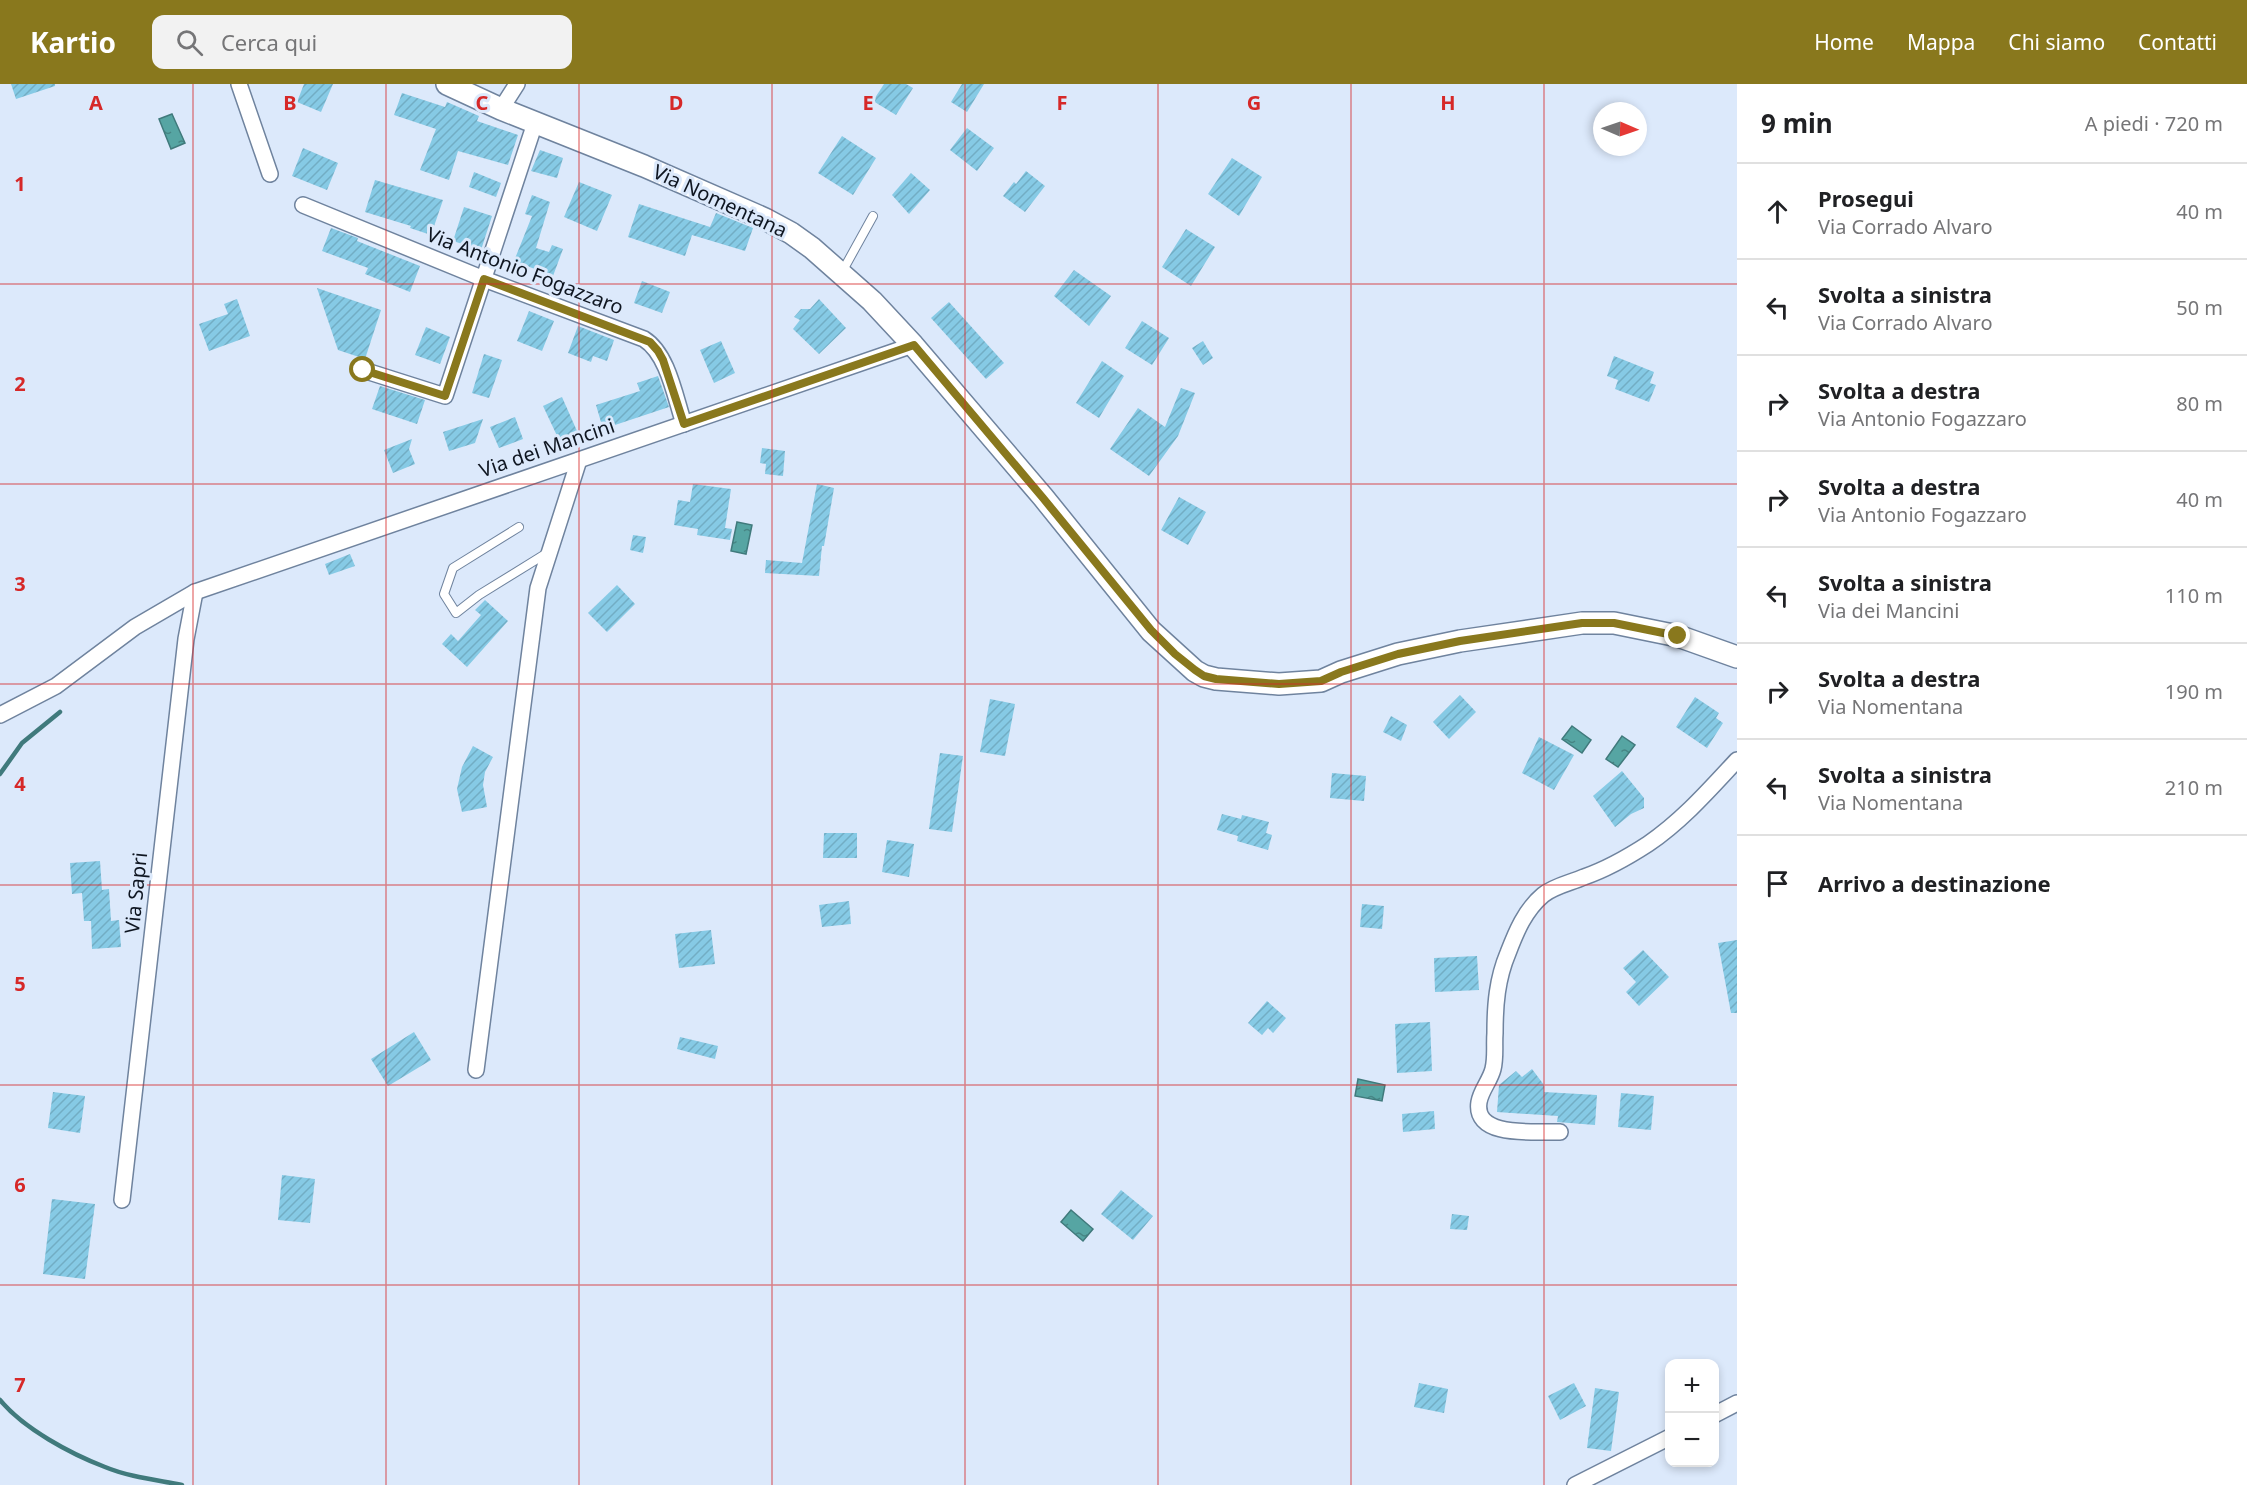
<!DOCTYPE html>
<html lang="it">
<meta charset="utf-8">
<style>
:root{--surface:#fff;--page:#f2f2f2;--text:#202124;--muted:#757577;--line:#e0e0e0;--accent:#89781d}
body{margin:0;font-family:"Noto Sans",sans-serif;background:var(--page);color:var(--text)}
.controls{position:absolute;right:18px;bottom:18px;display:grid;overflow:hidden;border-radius:12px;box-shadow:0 3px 9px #0003}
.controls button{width:54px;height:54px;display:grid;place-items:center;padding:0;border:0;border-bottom:2px solid var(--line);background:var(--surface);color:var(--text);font:30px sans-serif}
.compass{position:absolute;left:1593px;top:18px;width:54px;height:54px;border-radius:50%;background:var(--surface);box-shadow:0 3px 9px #0003;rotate:92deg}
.stop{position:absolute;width:18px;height:18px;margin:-14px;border:4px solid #89781d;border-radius:50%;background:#fff}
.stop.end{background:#89781d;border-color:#fff;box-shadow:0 2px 6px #0008}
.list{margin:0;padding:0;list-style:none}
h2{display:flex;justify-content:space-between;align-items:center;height:78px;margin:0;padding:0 24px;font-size:26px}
h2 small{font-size:20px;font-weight:400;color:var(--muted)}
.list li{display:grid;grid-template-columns:39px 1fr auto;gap:18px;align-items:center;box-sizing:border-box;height:96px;padding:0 24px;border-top:2px solid var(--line)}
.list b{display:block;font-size:22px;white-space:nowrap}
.list p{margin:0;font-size:20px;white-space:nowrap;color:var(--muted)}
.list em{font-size:20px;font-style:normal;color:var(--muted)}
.icon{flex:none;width:33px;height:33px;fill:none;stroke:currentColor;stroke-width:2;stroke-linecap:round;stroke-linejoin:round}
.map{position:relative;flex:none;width:1737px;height:1401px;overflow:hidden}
header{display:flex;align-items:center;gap:36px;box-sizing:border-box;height:84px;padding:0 30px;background:var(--accent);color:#fff}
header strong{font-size:28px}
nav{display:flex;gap:33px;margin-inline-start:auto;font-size:21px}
.search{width:420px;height:54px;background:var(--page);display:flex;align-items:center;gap:15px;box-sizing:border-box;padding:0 21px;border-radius:12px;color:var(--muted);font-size:22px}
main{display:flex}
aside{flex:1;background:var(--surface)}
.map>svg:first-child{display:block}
</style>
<header>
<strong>Kartio</strong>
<div class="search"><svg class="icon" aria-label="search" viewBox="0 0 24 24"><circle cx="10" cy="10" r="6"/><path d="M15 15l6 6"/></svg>Cerca qui</div>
<nav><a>Home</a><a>Mappa</a><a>Chi siamo</a><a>Contatti</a></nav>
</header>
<main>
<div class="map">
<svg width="1737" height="1401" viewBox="0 0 1737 1401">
<defs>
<pattern id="water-ripples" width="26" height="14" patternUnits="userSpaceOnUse" patternTransform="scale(1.5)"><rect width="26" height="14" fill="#56a5a3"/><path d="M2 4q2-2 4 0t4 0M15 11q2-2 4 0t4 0" fill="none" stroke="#468584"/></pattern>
<pattern id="building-hatch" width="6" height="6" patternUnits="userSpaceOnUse" patternTransform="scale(1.5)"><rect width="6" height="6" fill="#86cae5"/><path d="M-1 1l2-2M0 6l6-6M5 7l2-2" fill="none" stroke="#72adc4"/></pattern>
</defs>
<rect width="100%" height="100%" fill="#dce9fb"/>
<g fill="url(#water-ripples)" stroke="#407a7c" stroke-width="1.5">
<path d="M172 30 185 59 171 65 159 35Z"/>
<path d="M737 438 752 441 746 470 731 467Z"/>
<path d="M1572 642 1591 656 1582 669 1562 655Z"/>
<path d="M1622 652 1635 661 1618 683 1606 675Z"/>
<path d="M1358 995 1385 1001 1382 1017 1355 1012Z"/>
<path d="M1071 1126 1093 1145 1083 1157 1061 1138Z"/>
</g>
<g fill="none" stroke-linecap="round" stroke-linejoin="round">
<g stroke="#407a7c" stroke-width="4.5">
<path d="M0 690 22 659 60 628"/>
<path d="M0 1316C24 1345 71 1370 105 1383 129 1393 157 1396 182 1401"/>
</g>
</g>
<g fill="url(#building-hatch)">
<path d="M11 0H55V2L16 15Z"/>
<path d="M304 0H333L321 28 297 18Z"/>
<path d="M884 0H906L913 4 896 31 873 17Z"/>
<path d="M962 0H984L967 28 951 18Z"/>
<path d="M402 9 445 23 447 18 479 32 477 37 518 51 508 81 458 67 449 96 420 86 436 45 394 31Z"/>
<path d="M967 44 994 64 977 87 950 66Z"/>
<path d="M842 52 876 74 853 111 818 89Z"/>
<path d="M303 64 338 79 327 106 292 92Z"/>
<path d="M540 66 563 74 557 94 531 87Z"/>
<path d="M1232 74 1262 93 1239 132 1208 110Z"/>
<path d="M1026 87 1045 102 1025 128 1003 112 1014 98 1016 100Z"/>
<path d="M474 88 501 99 496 113 469 103Z"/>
<path d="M911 89 930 106 909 130 892 111Z"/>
<path d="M375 96 443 116 431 151 410 144 411 142 365 128Z"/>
<path d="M579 98 612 111 597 147 564 133Z"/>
<path d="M532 111 550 118 536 164 549 168 552 161 563 165 553 192 514 177 532 132 525 130Z"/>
<path d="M639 120 710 143 716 129 753 144 745 167 692 151 685 172 628 153Z"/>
<path d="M464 123 492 132 481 166 453 157Z"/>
<path d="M331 144 358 154 357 157 420 182 410 208 365 190 368 184 322 167Z"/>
<path d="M1186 145 1215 163 1191 202 1162 183Z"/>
<path d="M1074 186 1111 212 1089 242 1054 212Z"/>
<path d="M642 197 670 208 662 229 634 219Z"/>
<path d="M317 204 381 226 365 275 338 266Z"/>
<path d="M237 215 250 252 209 267 199 240 228 230 224 220Z"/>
<path d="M819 215 846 244 819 270 793 245 800 236 794 233 801 225H810Z"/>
<path d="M949 218 1004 279 986 295 931 234Z"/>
<path d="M529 227 554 237 542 267 517 257Z"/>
<path d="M1142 237 1169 254 1152 281 1125 264Z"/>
<path d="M578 242 614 256 607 277 593 272 591 278 568 269Z"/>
<path d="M426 243 450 253 440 280 415 271Z"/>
<path d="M721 257 735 289 714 299 700 266Z"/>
<path d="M1203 257 1213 274 1203 281 1192 264Z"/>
<path d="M484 270 502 276 489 314 472 309Z"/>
<path d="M1614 272 1654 288 1650 299 1656 301 1649 318 1615 305 1618 296 1607 292Z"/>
<path d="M1102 277 1124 292 1099 334 1076 319Z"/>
<path d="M658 292 669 323 603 345 596 321 640 307 637 299Z"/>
<path d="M380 302 425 316 417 340 372 325Z"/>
<path d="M1181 304 1195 309 1178 352 1149 392 1110 365 1138 324 1165 343Z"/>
<path d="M562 313 577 347 559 356 543 322Z"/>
<path d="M515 333 523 355 499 364 490 343Z"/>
<path d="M483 335 475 359 449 367 443 348Z"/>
<path d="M412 355 409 365 415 380 393 389 384 366Z"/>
<path d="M762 364 785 367 783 392 765 390 766 380 760 379Z"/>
<path d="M693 400 731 405 725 444 732 445 730 456 697 451 698 445 674 441 678 416 690 418Z"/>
<path d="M817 400 834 404 824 462H822L819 492 765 489 766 476 802 479Z"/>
<path d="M1179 413 1206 428 1188 461 1161 446Z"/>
<path d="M633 451 646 453 643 469 630 466Z"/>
<path d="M350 470 355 482 329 491 325 480Z"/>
<path d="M617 501 635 520 607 548 588 529Z"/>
<path d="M485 516 508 537 467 583 442 560 451 550 458 557 481 531 475 526Z"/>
<path d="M1460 611 1476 628 1449 655 1433 638Z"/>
<path d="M1695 613 1719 629 1716 634 1723 639 1707 664 1676 643Z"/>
<path d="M990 615 1015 620 1005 672 980 668Z"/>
<path d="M1391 632 1407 641 1401 657 1383 648Z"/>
<path d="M1539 653 1574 671 1554 706 1522 689Z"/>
<path d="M473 662 493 673 485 688 483 701 487 723 462 728 457 705 462 683Z"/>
<path d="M940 669 963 672 952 748 929 745Z"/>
<path d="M1622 687 1644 714V724L1631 730 1615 743 1593 712Z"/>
<path d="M1332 689 1366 692 1364 717 1330 714Z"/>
<path d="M1222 730 1241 735 1242 731 1269 738 1266 749 1272 751 1268 766 1237 757 1238 752 1217 746Z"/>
<path d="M824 749H857V774H823Z"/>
<path d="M887 756 914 760 909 793 882 788Z"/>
<path d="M100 777 102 806 109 805 111 837 119 836 121 863 92 865 91 837H84L82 809 72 810 70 779Z"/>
<path d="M849 817 851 840 822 843 819 821Z"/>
<path d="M1362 820 1384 822 1382 845 1360 843Z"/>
<path d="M711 846 715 880 679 884 675 850Z"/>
<path d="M1737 856V929H1731L1718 859Z"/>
<path d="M1643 866 1669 893 1639 922 1626 908 1636 898 1623 884Z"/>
<path d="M1477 872 1479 906 1435 908 1434 874Z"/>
<path d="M1267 917 1286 934 1273 949 1268 944 1262 951 1248 939Z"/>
<path d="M1430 938 1432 987 1397 989 1395 940Z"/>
<path d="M414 948 431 976 388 1002 371 975Z"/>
<path d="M680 953 718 962 715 975 677 965Z"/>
<path d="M1532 985 1544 1001V1008L1597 1011 1595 1041 1557 1038 1558 1032 1497 1028 1499 1001 1516 987 1522 993Z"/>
<path d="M53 1008 85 1012 80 1049 48 1044Z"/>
<path d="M1621 1009 1654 1012 1651 1046 1618 1043Z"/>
<path d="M1434 1027 1435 1045 1403 1048 1402 1030Z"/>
<path d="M282 1091 315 1095 310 1139 278 1136Z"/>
<path d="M1121 1106 1153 1132 1133 1156 1101 1130Z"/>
<path d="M52 1115 95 1120 85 1195 43 1190Z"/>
<path d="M1452 1130 1469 1132 1467 1146 1450 1145Z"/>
<path d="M1419 1299 1448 1305 1444 1329 1414 1323Z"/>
<path d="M1574 1299 1586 1322 1560 1336 1548 1312Z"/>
<path d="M1595 1304 1619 1308 1611 1367 1587 1364Z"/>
</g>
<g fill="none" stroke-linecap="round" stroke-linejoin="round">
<defs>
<g id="service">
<path d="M842 188 873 132"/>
<path d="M519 443 453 484 444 510 456 529 479 511 547 469"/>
</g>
<g id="minor">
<path d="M239 0 270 90"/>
<path d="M501 25 517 0"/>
<path d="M303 121 484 195 644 255C668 270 675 313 684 340"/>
<path d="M363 286 445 312 535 39"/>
<path d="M0 631 56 602 135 543 195 508 913 261"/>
<path d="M476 986 538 504 579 376"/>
<path d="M1560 1048C1537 1047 1473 1055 1479 1018 1481 1006 1490 997 1493 985 1496 973 1494 961 1495 949 1495 921 1497 895 1508 869 1516 848 1525 826 1543 811 1554 802 1570 799 1584 793 1607 785 1628 773 1648 760 1682 737 1710 705 1737 676"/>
<path d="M122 1116 186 555 195 508"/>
<path d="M1714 1331 1737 1319"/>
<path d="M1575 1401 1670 1353"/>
</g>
<path id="secondary" d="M447 0 501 25 644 82 765 135 791 149 812 164 872 217 913 261 1043 413 1151 547 1195 587 1204 592 1216 595 1279 600 1321 597 1341 588 1398 570 1460 557 1582 539H1614L1678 552 1737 573"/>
</defs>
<use href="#service" stroke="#6f839e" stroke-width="10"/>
<use href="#minor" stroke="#6f839e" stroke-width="18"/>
<use href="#secondary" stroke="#6f839e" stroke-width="24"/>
<use href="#service" stroke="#fff" stroke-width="8"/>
<use href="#minor" stroke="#fff" stroke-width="15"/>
<use href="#secondary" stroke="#fff" stroke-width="21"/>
</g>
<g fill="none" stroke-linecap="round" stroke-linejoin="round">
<path stroke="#89781d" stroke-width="8" d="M363 286 445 312 484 195 650 258 658 267 663 276 684 340 914 261 1043 414 1151 546 1175 570 1195 586 1204 592 1216 595 1279 600 1321 597 1341 588 1398 570 1460 557 1582 539H1614L1678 552"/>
</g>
<path fill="none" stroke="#d62828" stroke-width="1.5" stroke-opacity="0.55" d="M193 0V1401M386 0V1401M579 0V1401M772 0V1401M965 0V1401M1158 0V1401M1351 0V1401M1544 0V1401M0 200H1737M0 400H1737M0 600H1737M0 801H1737M0 1001H1737M0 1201H1737"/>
<g text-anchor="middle" stroke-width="6" stroke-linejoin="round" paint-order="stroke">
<g font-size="20" fill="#0e1520" stroke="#dce9fb">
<text transform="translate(720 117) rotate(25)" y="7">Via Nomentana</text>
<text transform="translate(525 187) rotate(21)" y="7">Via Antonio Fogazzaro</text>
<text transform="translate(547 364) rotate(-19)" y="7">Via dei Mancini</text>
<text transform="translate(136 809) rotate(-84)" y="7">Via Sapri</text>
</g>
</g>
<g font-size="20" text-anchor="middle" font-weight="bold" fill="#d62828" stroke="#dce9fb" stroke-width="6" stroke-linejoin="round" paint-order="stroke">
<text x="96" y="26">A</text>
<text x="290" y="26">B</text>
<text x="482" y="26">C</text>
<text x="676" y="26">D</text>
<text x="868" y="26">E</text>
<text x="1062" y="26">F</text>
<text x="1254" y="26">G</text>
<text x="1448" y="26">H</text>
<text x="20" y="107">1</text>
<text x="20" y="307">2</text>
<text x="20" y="507">3</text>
<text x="20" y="707">4</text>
<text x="20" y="907">5</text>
<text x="20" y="1108">6</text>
<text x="20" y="1308">7</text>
</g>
</svg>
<div class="controls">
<button>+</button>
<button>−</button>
</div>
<svg class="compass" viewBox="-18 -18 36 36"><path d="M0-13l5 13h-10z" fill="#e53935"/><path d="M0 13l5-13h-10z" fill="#757577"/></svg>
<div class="stop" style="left:363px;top:286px"></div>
<div class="stop end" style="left:1678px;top:552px"></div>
</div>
<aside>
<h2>9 min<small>A piedi · 720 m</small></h2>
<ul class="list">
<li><svg class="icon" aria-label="ahead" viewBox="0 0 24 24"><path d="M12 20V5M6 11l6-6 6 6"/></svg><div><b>Prosegui</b><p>Via Corrado Alvaro</p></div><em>40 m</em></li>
<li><svg class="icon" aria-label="left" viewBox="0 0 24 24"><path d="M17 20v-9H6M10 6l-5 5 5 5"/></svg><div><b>Svolta a sinistra</b><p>Via Corrado Alvaro</p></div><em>50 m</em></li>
<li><svg class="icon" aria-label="right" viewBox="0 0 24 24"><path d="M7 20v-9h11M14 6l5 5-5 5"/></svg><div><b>Svolta a destra</b><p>Via Antonio Fogazzaro</p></div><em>80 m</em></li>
<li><svg class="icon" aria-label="right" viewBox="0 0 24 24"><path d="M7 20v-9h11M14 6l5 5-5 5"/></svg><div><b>Svolta a destra</b><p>Via Antonio Fogazzaro</p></div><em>40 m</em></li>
<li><svg class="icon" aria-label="left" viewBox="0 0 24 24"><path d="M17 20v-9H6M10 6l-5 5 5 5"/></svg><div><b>Svolta a sinistra</b><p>Via dei Mancini</p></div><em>110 m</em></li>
<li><svg class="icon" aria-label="right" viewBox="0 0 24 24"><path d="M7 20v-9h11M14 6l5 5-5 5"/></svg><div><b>Svolta a destra</b><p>Via Nomentana</p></div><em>190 m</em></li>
<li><svg class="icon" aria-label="left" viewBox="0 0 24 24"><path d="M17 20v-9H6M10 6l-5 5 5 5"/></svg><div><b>Svolta a sinistra</b><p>Via Nomentana</p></div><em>210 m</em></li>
<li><svg class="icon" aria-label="arrive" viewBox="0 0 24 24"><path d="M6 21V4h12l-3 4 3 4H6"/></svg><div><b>Arrivo a destinazione</b></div></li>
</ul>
</aside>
</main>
